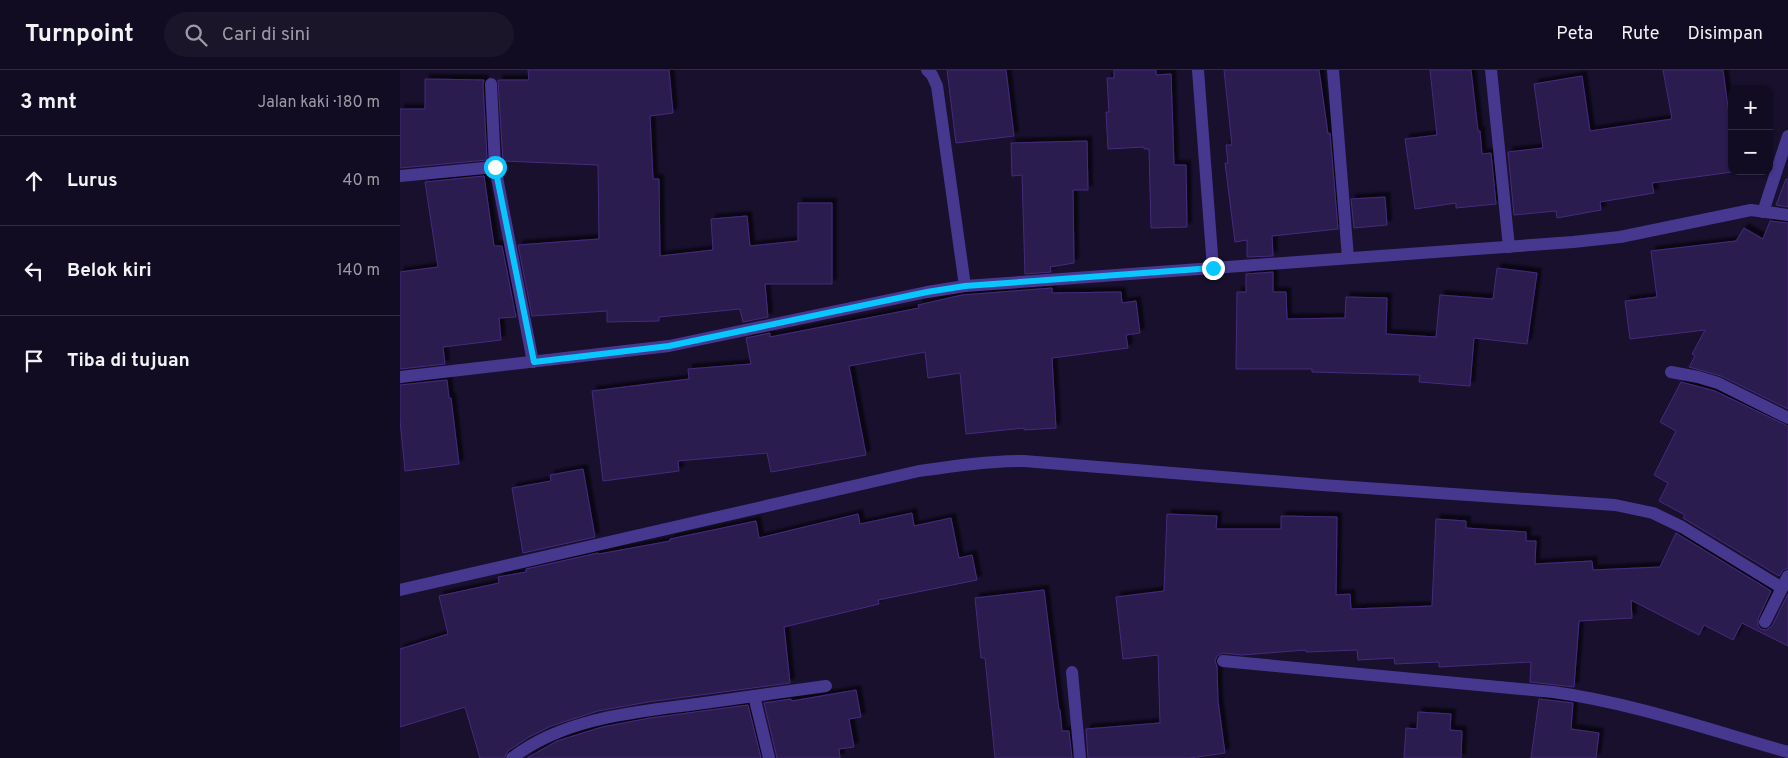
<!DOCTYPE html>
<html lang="id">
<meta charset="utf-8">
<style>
:root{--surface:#120c22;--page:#1b152a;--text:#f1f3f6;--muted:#9c9ba5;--line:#312c40}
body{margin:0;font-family:Overpass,sans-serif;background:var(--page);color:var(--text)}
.controls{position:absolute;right:15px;top:15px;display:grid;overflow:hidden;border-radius:10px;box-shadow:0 1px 4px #0004}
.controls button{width:45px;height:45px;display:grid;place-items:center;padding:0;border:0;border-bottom:1px solid var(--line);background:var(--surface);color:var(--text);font:25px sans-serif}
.stop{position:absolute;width:15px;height:15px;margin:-11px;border:4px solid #08c7ff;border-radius:50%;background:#fff}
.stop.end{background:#08c7ff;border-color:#fff;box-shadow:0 1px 5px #0008}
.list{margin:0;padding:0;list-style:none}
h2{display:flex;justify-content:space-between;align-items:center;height:65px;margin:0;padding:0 20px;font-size:21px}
h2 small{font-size:16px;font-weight:400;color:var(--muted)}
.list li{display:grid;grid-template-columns:32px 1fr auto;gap:15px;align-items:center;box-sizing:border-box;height:90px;padding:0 20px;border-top:1px solid var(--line)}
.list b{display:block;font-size:19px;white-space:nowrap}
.list em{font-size:16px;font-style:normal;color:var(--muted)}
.icon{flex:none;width:28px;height:28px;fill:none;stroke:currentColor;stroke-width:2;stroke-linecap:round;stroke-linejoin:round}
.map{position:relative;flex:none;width:1388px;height:688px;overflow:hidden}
header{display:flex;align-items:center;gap:30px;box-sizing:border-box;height:70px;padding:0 25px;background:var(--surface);border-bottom:1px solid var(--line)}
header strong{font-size:24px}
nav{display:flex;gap:28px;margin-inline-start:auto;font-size:18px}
.search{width:350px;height:45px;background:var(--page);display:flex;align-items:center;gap:12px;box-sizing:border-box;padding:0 18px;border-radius:28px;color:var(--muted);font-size:19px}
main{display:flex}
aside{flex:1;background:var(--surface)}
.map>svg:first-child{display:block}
</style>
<header>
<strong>Turnpoint</strong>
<div class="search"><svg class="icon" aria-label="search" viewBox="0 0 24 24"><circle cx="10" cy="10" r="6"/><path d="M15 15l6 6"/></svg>Cari di sini</div>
<nav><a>Peta</a><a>Rute</a><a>Disimpan</a></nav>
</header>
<main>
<aside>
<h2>3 mnt<small>Jalan kaki · 180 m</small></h2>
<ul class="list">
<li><svg class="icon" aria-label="ahead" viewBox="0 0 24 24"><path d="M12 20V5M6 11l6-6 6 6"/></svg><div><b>Lurus</b></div><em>40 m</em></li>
<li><svg class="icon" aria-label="left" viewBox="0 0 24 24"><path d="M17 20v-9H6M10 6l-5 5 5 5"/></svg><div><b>Belok kiri</b></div><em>140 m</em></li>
<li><svg class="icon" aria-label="arrive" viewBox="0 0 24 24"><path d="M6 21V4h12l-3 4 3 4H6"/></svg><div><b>Tiba di tujuan</b></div></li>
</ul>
</aside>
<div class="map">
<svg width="1388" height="688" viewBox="0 0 1388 688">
<defs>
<filter id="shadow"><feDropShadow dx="4.5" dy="-4.5" stdDeviation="1" flood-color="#0009"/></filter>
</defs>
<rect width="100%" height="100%" fill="#18102d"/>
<g fill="#2c1a50" stroke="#452b7d" filter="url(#shadow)">
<path d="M128 0H269L273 43 250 46 253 109H259L260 186 313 180 311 149 347 146 350 176 398 171V133H432V214H365L368 247 343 252 340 239 259 247V251L207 252V241L132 246 118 175 199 169 198 95 103 91 98 10H129Z"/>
<path d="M547 0H606L614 66 556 73Z"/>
<path d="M714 0H756V5L771 4 774 95H786L787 157 751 158 749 79H744V77L708 79 706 42H709L707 8H714Z"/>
<path d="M824 0H919L928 64 930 63 938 159 872 166 873 186 847 187V170L835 172 825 93H828L826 75H832Z"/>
<path d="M1030 0H1071L1078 61H1080L1082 84 1091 83 1096 134 1056 138V133L1015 139 1005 69 1037 65Z"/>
<path d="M1263 0H1323L1332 67V102L1252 113 1254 123 1200 132 1201 140 1157 148 1156 141 1114 145 1108 82 1143 78 1134 14 1182 6 1190 61 1272 49Z"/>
<path d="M25 9 84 10 83 14 87 90 0 98V39H25Z"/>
<path d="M687 71 688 120H673L674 193 650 197 651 202 625 204 622 105 612 106 611 73Z"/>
<path d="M84 106 94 176H102L116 247 99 248 101 270 43 277 45 294 0 299V202L38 197 25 112Z"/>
<path d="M1386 109H1388V137L1376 135Z"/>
<path d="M985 127 987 155 954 158 951 129Z"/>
<path d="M1370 151 1388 153V339L1321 306 1289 297 1295 286 1292 284 1305 260 1230 269 1225 231 1257 227 1251 181 1336 171 1344 158 1363 169Z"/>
<path d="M1097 198 1137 203 1127 274 1074 268 1070 316 1019 312 1020 305 912 302V299H836L837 222H846V204L873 202V222H886L887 249 945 248 946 227 987 228 986 264 1036 267 1040 225 1093 229Z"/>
<path d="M652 218V223L721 222 722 233 736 231 740 263 726 265 728 278 652 288 656 358 624 360V358L566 364 560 303 528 308 525 282 449 296 466 385 371 402 367 383 278 391 279 401 203 411 192 321 289 309 288 299 351 294 346 268 370 263V267L519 238 518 235 562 225Z"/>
<path d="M47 310 49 328H51L59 394 5 401 0 350V315Z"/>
<path d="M1281 312 1315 321 1388 356V498L1383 500 1379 506 1283 448 1285 445 1259 431 1268 413 1254 405 1276 361 1260 352Z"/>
<path d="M183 399 195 467 123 483 112 418 151 411 150 405Z"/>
<path d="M512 443 514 456 551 448 559 488 572 485 577 510 478 530 479 534 384 557 390 613 248 632 198 641 151 656 129 667 108 681 104 688H80L65 637 0 657V579L48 564 39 526 99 513 98 507 126 502V499L198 483 199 484 270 471V469L356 451 359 468 458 444 460 454Z"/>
<path d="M767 444 817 446 816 459H881V446L937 447 936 525 950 524 951 539 1032 536 1036 449 1066 451V458L1126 462V471H1136L1135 494 1192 491 1193 500 1260 497 1276 463 1371 521 1358 549V556L1361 559 1366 560 1372 556 1388 524V576L1342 553 1333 570 1304 555 1299 565 1231 530 1232 548 1179 551 1174 617 1130 612 1131 592 1039 597V592L995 594 994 588 958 590 957 580 906 582V580L842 585 823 583 817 586 815 591 817 596 818 631 825 683 790 688H688L686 659 760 653 758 585 723 589 716 527 764 521Z"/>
<path d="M644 520 659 640H660L662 661H669L672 688H595L585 588H581L575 528Z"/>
<path d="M456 620 461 647 449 649 454 677 439 679 440 688H377L364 633 391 629 392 631Z"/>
<path d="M1139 629 1173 633 1171 659 1199 663 1196 688H1131Z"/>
<path d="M348 635 361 688H127L157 671 202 657 250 648Z"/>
<path d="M1018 642 1051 644 1050 660 1062 661 1061 688H1004L1006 658 1017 659Z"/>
</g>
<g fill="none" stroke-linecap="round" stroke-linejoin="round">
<g stroke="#46388f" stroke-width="12">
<path d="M527 0 532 5 537 16 565 216"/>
<path d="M798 0 813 198"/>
<path d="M933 0 948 188"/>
<path d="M1091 0 1109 177"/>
<path d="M91 14 95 97 133 292"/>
<path d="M0 106 95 97"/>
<path d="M1363 142 1388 66"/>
<path d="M1271 302 1298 307 1318 313 1388 348"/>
<path d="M0 307 269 276 527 222 565 216 1173 172 1220 167 1351 140 1388 145"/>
<path d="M0 520 519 401C554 396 588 391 624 391L922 415 1215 435 1253 443 1282 457 1382 518"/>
<path d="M1365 552 1388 506"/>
<path d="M823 591 1153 622C1233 633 1310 660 1388 682"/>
<path d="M672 602 680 688"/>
<path d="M354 626 369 688"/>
<path d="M112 688C164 648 234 642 297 634 340 628 383 622 426 616"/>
</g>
</g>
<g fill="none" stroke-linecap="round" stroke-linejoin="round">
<path stroke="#08c7ff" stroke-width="6" d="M95 97 134 292 269 276 527 222 565 216 813 198"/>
</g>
</svg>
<div class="controls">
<button>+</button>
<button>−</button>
</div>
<div class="stop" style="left:95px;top:97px"></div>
<div class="stop end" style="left:813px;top:198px"></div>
</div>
</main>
